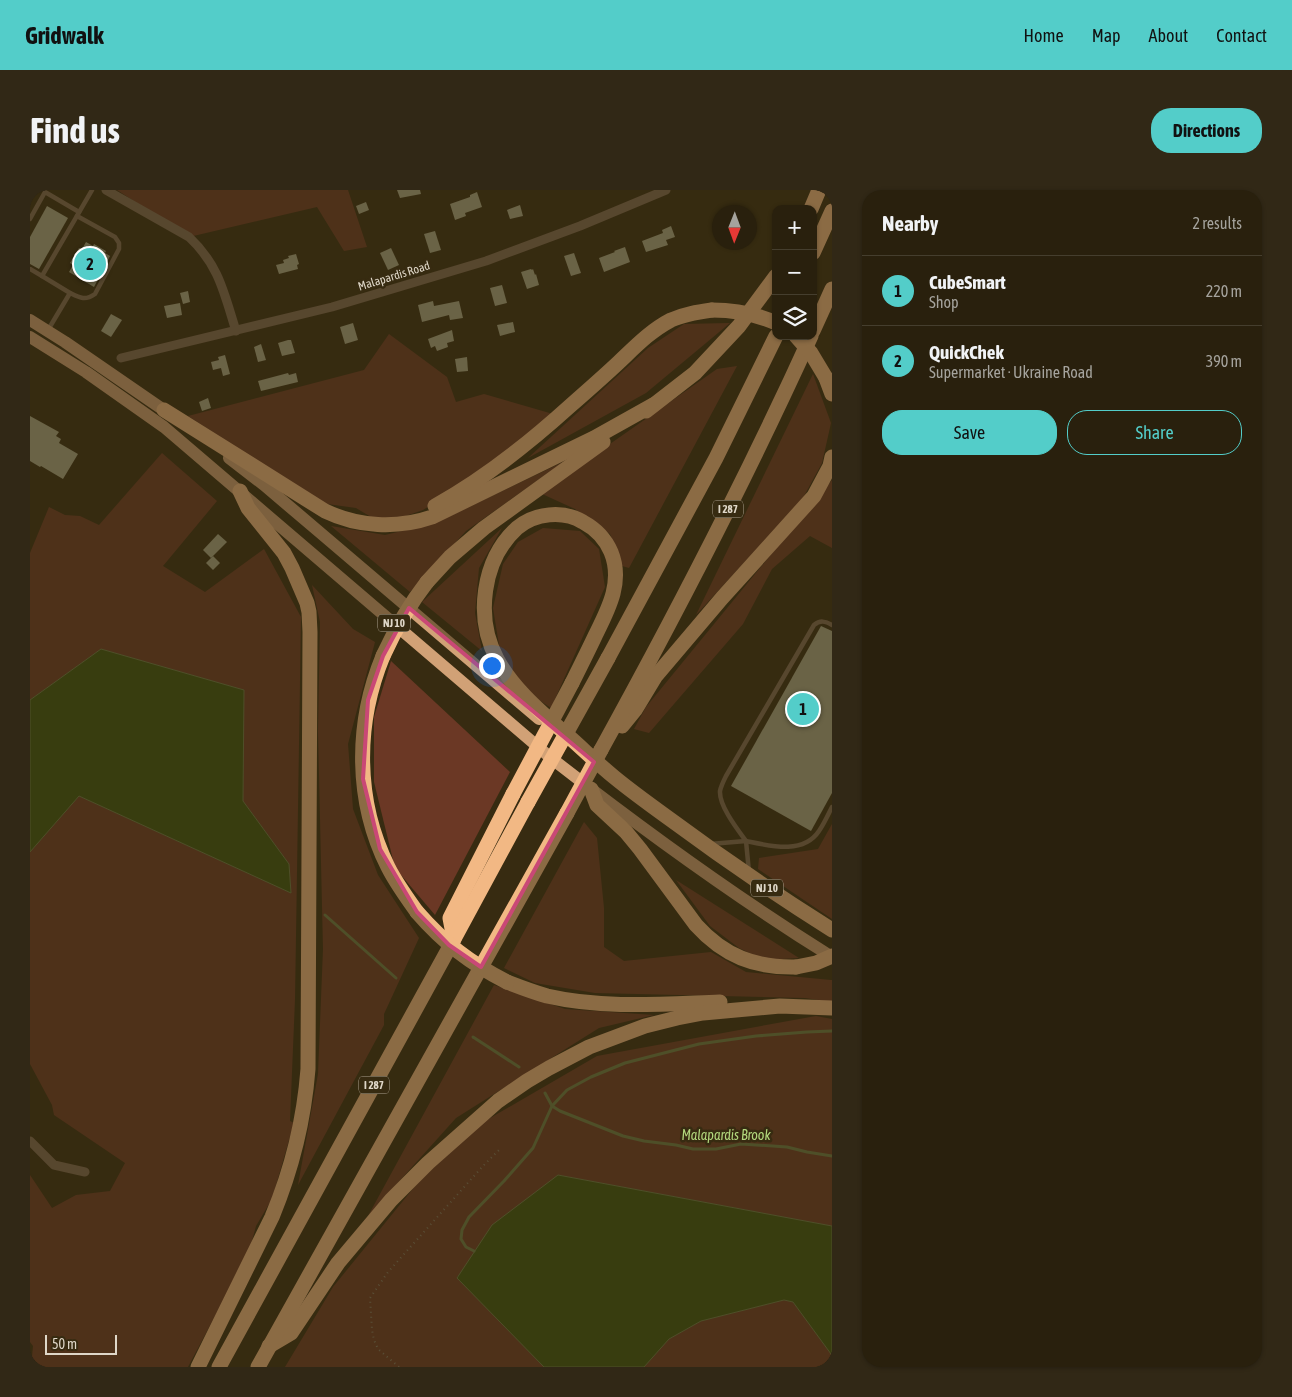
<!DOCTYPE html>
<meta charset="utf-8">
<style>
:root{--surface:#29200d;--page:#312816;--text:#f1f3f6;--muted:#a5a39d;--line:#453e2e;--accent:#53cdc9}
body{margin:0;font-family:"Asap Condensed",sans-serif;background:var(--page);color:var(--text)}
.controls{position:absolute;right:15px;top:15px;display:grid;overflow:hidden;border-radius:10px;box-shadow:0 1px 4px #0004}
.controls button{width:45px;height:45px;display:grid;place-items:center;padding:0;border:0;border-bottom:1px solid var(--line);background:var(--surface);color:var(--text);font:25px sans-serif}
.compass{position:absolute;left:682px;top:15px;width:45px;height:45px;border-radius:50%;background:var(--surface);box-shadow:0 1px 4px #0004;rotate:181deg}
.scale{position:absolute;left:15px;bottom:12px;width:72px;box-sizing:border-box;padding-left:5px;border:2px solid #dfd7c8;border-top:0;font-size:14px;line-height:18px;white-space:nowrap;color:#dfd7c8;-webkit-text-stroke:4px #372b11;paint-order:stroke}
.you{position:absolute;left:461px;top:475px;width:18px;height:18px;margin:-12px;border:4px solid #fff;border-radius:50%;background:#1a73e8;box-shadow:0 0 0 8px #1a73e833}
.badge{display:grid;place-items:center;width:32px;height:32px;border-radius:50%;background:var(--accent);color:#111;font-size:16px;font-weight:700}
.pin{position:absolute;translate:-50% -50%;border:2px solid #fff;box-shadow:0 1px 5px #0006}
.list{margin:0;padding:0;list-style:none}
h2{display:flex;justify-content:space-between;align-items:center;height:65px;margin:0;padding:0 20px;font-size:21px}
h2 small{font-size:16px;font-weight:400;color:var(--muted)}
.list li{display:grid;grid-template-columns:32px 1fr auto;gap:15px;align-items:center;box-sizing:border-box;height:70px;padding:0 20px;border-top:1px solid var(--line)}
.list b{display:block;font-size:19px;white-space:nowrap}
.list p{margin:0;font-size:16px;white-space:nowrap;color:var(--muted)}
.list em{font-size:16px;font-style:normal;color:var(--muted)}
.actions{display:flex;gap:10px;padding:15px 20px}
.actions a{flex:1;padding:11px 0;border:1px solid var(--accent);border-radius:20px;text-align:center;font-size:18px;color:var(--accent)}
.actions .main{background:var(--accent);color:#111}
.icon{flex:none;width:28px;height:28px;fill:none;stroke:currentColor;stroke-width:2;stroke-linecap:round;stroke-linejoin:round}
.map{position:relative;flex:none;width:802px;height:1177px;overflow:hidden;border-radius:20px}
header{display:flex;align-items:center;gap:30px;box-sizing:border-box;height:70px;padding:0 25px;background:var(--accent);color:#111}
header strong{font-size:24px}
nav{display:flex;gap:28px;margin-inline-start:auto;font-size:18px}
.intro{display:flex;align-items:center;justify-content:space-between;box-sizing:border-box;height:120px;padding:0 30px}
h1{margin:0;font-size:35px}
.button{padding:12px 22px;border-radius:20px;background:var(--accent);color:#111;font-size:18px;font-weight:700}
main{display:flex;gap:30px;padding:0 30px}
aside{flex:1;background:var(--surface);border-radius:20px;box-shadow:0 1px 4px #0004}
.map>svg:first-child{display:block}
</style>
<header>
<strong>Gridwalk</strong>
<nav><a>Home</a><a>Map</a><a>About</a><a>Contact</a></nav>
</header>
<div class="intro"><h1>Find us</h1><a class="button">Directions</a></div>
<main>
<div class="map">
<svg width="802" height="1177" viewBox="0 0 802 1177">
<rect width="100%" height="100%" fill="#372b11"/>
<g fill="#6b3825">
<path d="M87 0H318L337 57 314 61 287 17 159 47Z"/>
<path d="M700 133 616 203 498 268 618 158 654 134Z"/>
<path d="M359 144 417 187 426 212 454 204 523 224 464 275 393 320 370 328 346 330 326 318 290 313 238 278 158 226 334 180Z"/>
<path d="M707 176 599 378 592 376 580 344 545 319 510 303 687 179Z"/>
<path d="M783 184 801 233 792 273 773 308 666 425Z"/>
<path d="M132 263 187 311 133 376 175 402 234 359 271 427 265 809 260 931 264 933 242 1009 226 1036 219 1062 158 1177H1L3 1156 0 1152V985L22 1018 46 1005 80 1001 95 973 24 925 22 915 0 874V662L49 606 261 703 259 674 213 611 214 500 71 459 0 510V363L19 317 35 325 50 326 69 335Z"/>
<path d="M535 271 436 341 380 402 301 336 355 345 405 333Z"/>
<path d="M802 290V358L780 346 742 379 713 434 619 543 604 539 616 517Z"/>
<path d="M472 338 449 378 445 423 452 461 392 412Z"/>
<path d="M513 338 550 341 569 359 575 397 521 518 509 510 489 492 470 461 463 418 473 374 488 352Z"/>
<path d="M282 395 323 439 345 452 318 554 323 619 348 685 389 748 354 824V835L268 995 288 884 293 759 288 541 290 432Z"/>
<path d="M361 471 480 582 405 725 365 678 344 592V527Z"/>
<path d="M554 632 567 648 574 718V757L594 771 681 762 716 782 801 790H802V812L775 808 565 803 505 793 474 778Z"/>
<path d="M802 634V729L728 679 729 668 788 659Z"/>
<path d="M646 690 769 768 734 770 709 758 680 736Z"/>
<path d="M464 795 535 819 624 825 569 838 426 928 338 1026Z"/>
<path d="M786 826 802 829V1036L528 985 427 1087 514 1177H255L303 1097 390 990 455 931 567 866Z"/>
<path d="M754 1110 763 1112 801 1164 802 1177H614L639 1149 671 1131Z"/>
</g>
<g fill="#3b520f" stroke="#6c7a46">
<path d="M71 459 214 500 213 611 259 674 261 703 49 606 0 662V510Z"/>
<path d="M528 985 802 1036V1168L801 1164 763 1112 754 1110 671 1131 639 1149 614 1177H514L427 1088 462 1035Z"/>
</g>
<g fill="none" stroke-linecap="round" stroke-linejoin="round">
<g stroke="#6c7a46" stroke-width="3">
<path d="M295 725 366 788"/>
<path d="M443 847 489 877"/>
<path d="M515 903 522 916 530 921 593 946 614 951 646 955 663 959H686L711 954 757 957 777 962 802 966"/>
<path d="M444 1061 436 1057 431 1049 432 1040 439 1027 474 991 503 958 522 916 537 900 561 887 595 873 669 854 726 846 777 842 802 841"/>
</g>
</g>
<g fill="#a8a687">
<path d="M367 0H390L391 4 370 8Z"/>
<path d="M447 2 452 17 435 23 436 26 425 30 420 14 440 7V5Z"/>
<path d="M336 12 339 20 329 24 326 16Z"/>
<path d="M490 15 493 26 480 29 477 20Z"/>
<path d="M17 16 38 28 9 79 0 74V47Z"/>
<path d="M641 36 645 47 636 50 638 55 616 62 612 51 633 43 632 40Z"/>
<path d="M405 41 411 60 400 63 394 44Z"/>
<path d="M56 52 63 56 64 54 76 61 75 63 80 66 64 97 39 82 43 75 40 73 49 58 52 59Z"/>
<path d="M595 57 600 72 574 82 569 68 585 62 584 61Z"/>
<path d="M361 58 369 75 358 80 350 63Z"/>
<path d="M544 63 551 83 541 86 534 66Z"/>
<path d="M266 64 269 74 267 75 268 79 249 84 246 75 254 73 253 70 259 68 258 66Z"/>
<path d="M501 79 502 80 503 79 505 85 506 84 509 95 497 99 491 82Z"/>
<path d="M472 95 477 113 465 116 460 98Z"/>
<path d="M158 101 160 112 153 114 150 103Z"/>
<path d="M403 111 404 116 429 111 433 128 420 130 419 125 392 132 388 115Z"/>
<path d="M150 113 152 125 137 128 134 116Z"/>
<path d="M81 124 92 130 81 147 71 141Z"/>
<path d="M483 132 485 142 470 146 467 135Z"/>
<path d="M323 133 328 150 315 154 310 137Z"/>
<path d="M422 140 424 151 417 153 418 157 407 161 405 156 401 158 398 149Z"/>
<path d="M258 150H261L265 163 252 166 248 153Z"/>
<path d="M231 154 236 170 228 172 224 157Z"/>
<path d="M195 165 200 184 193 186 191 178 183 180 181 172 189 170 188 167Z"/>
<path d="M437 167 438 181 427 182 425 169Z"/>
<path d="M258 183 259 185 266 183 268 192 231 201 228 191Z"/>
<path d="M178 208 181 218 172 221 169 212Z"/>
<path d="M0 226 29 242 26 246 31 249 29 253 48 264 33 289 11 276 10 277 0 271Z"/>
<path d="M188 344 197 352 181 368 173 360Z"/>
<path d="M183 366 190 373 183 380 176 373Z"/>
<path d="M791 436 802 441V603L781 641 701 596Z"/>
</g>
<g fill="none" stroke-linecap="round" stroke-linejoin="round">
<path stroke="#847a65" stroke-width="2" stroke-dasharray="1 4" stroke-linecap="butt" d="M369 1177 348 1159 344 1150 342 1140 340 1108 358 1082 453 976 470 959"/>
<g stroke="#7f6853" stroke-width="4.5">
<path d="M0 29 15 2 49 22"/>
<path d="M0 79 12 86"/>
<path d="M40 103C50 108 55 111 65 104L89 59V53L85 47 47 26"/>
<path d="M18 140 40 103 12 86 62 0"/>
<path d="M802 435C795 431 790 430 784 435L696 586C694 590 691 596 690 601 689 616 708 640 716 651 740 656 773 665 789 641 794 634 798 625 802 617"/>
<path d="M680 654 716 651 719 682"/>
</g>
<g stroke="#7f6853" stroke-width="9">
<path d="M76 0 159 47C189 75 194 103 206 141"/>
<path d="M91 168 302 117 456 71 550 36 636 0"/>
<path d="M0 951 24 975 55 982"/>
</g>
<g stroke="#d1a176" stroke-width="12">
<path d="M0 130 35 152 141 225"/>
<path d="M0 147 56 182 134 237 521 568C612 639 704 706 802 767"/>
<path d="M199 268 234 295 287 340 509 529"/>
</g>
<g stroke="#f2b884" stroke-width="15">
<path d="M781 19 789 0"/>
<path d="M783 63 802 21"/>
<path d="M783 141 802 99"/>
<path d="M796 188 802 204"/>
<path d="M134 220 295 321C328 337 367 339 402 327L564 248 623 215"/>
<path d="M616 221 665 183 709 136 746 86"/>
<path d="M405 316C454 289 498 254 540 216 556 202 572 188 588 173 605 157 620 141 641 130 654 124 668 122 682 120"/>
<path d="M397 392 420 367 454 338 573 252"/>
<path d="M353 466C325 534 325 611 358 677 366 693 377 708 387 722"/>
<path d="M578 468 686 268 746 146"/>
<path d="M542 493C550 477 558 461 566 444 579 418 593 391 581 362 575 348 566 339 553 332 533 320 505 323 487 338 452 370 445 428 467 469 483 499 512 523 537 545 553 559 568 574 584 587 601 601 619 614 637 627 691 667 745 704 802 740"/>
<path d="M592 536 605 520 625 487 692 408 784 306 800 276 802 267"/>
<path d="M571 560C646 424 717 287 781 146"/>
<path d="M561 599 567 615 596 642 610 659 666 735C694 766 725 778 766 777"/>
<path d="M424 749 420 728 483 604"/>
<path d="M477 792C490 797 503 802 517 806 574 819 632 814 690 812"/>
<path d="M239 1156 261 1143 308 1073 361 1010 398 973 468 911 497 891 519 878 559 857 615 836 647 828 673 823 750 816 802 818"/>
<path d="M168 1177 242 1027C262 979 274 931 278 879L280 442 279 422 277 413 262 378 254 363 218 318 210 301"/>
<path d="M189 1177 424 749 498 612"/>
<path d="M228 1177 537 623"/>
</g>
<g stroke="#f2b884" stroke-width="15">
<path d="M682 120C704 120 726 124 746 133"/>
<path d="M766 146 781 163 796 188"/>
<path d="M353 466C365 440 379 415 397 392"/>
<path d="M483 604 542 493"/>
<path d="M498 612 578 468"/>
<path d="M537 623 571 560"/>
<path d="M387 722C414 753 440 773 477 792"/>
<path d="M766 777 786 773 802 766"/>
</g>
</g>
<path d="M0 0H802V1177H0ZM379 418 564 572 451 777 419 755 387 722 350 659 333 589 338 510 353 466Z" fill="#372b11" fill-opacity=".55" fill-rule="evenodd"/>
<path fill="none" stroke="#c94876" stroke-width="4" stroke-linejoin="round" d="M379 418 564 572 451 777 419 755 387 722 350 659 333 589 338 510 353 466Z"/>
<g text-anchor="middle" stroke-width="5" stroke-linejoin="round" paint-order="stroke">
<g fill="#372b11" stroke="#ada391" stroke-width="1">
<rect x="683" y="310.5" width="30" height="17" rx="4"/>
<rect x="348" y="424.5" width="32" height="17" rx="4"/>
<rect x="721" y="689.5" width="32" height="17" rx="4"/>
<rect x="329" y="886.5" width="30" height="17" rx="4"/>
</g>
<g font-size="11" font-weight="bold" fill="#dfd7c8">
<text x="698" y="323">I 287</text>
<text x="364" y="437">NJ 10</text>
<text x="737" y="702">NJ 10</text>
<text x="344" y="899">I 287</text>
</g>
<g font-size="12" fill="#dfd7c8" stroke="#372b11">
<text transform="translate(364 86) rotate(-17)" y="4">Malapardis Road</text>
</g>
<g font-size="14" font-style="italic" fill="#b2d87d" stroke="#372b11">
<text x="696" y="950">Malapardis Brook</text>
</g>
</g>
</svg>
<div class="controls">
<button>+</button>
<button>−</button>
<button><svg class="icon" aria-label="layers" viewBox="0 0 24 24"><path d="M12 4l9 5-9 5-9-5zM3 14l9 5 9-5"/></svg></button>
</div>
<svg class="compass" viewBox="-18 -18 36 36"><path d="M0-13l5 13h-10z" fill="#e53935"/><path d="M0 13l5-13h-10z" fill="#a5a39d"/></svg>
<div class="scale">50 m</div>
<div class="you"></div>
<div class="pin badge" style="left:773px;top:519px">1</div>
<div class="pin badge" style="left:60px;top:74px">2</div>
</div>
<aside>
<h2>Nearby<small>2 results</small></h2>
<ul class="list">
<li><span class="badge">1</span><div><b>CubeSmart</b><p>Shop</p></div><em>220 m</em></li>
<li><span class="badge">2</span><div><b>QuickChek</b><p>Supermarket · Ukraine Road</p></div><em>390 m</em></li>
</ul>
<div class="actions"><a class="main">Save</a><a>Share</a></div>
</aside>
</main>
